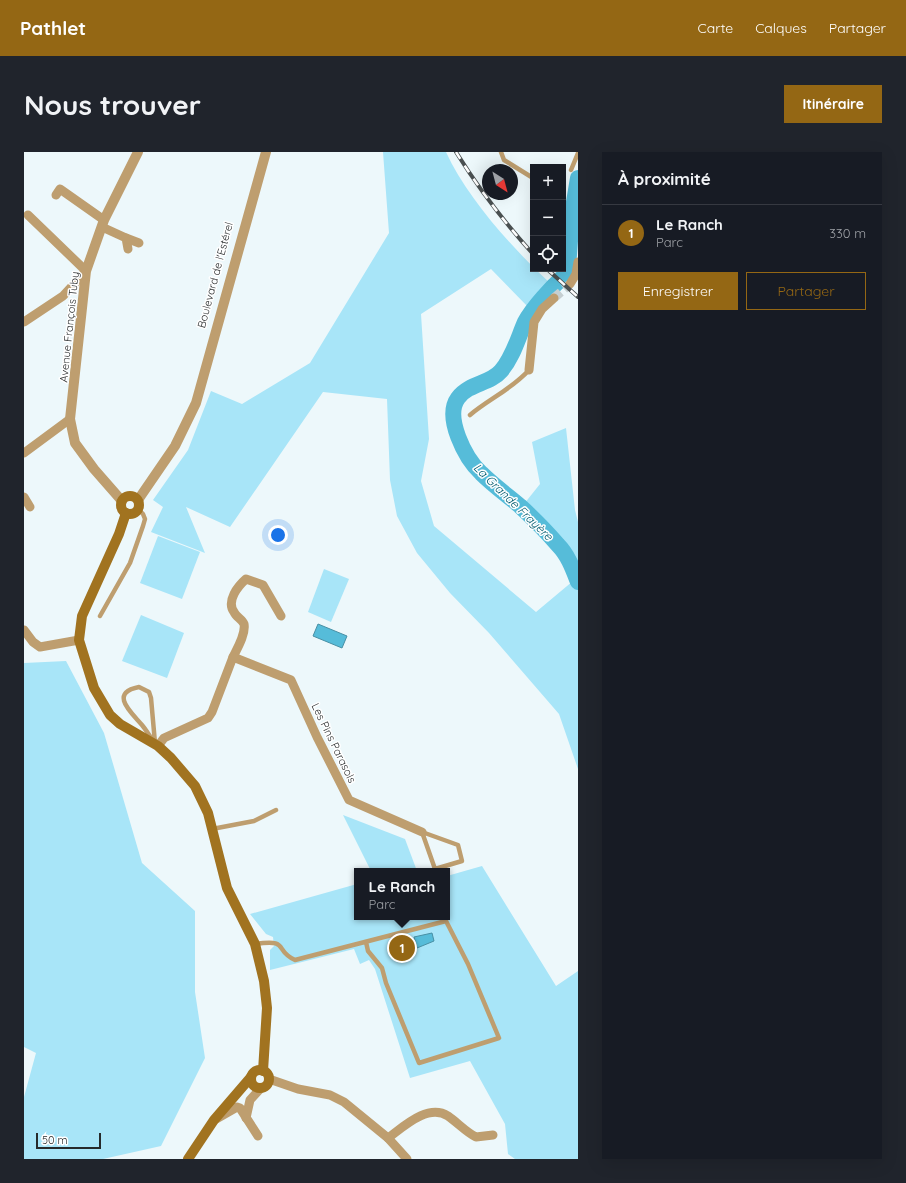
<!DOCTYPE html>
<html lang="fr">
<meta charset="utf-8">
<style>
:root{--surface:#171b24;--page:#20242c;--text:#f1f3f6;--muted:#9ea1a6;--line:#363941;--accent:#946714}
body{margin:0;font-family:Quicksand,sans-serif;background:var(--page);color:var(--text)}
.controls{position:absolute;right:12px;top:12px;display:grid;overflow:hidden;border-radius:0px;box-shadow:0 4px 16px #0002}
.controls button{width:36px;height:36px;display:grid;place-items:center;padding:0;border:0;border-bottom:1px solid var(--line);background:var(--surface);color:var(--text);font:20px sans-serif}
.compass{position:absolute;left:458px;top:12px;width:36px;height:36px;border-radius:50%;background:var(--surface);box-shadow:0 4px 16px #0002;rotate:144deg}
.scale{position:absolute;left:12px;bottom:10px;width:65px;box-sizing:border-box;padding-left:4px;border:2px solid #262a2b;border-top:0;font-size:11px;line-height:14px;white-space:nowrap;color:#262a2b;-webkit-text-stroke:3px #fff;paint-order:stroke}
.you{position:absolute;left:254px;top:383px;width:14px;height:14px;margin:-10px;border:3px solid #fff;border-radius:50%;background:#1a73e8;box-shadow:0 0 0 6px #1a73e833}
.badge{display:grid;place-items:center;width:26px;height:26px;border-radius:50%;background:var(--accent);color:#fff;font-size:13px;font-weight:700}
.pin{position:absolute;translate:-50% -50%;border:2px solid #fff;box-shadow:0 1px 4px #0006}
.popup{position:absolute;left:330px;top:716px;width:96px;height:52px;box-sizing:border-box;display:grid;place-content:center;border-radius:0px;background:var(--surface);filter:drop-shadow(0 1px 3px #0005);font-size:13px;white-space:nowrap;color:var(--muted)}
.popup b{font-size:15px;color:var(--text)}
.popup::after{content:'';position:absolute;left:50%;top:100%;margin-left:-8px;border:8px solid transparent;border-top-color:var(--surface)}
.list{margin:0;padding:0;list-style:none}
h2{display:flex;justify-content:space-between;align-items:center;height:52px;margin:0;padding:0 16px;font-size:17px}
h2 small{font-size:13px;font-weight:400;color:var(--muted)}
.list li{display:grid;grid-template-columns:26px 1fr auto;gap:12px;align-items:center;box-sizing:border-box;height:56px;padding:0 16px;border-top:1px solid var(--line)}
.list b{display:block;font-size:15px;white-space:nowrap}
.list p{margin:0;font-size:13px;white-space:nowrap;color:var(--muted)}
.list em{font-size:13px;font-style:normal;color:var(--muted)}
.actions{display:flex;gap:8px;padding:12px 16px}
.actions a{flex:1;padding:9px 0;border:1px solid var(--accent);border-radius:0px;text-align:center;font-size:14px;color:var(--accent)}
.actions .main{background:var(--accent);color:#fff}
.icon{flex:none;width:22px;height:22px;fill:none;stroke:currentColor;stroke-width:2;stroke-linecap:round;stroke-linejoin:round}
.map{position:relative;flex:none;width:554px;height:1007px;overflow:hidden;border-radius:0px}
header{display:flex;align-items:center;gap:24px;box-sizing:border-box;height:56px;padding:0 20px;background:var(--accent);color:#fff}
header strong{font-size:19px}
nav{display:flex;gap:22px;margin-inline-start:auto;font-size:14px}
.intro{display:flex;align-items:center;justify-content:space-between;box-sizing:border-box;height:96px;padding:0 24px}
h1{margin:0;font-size:28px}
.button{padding:10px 18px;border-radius:0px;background:var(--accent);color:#fff;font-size:14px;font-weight:700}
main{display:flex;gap:24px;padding:0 24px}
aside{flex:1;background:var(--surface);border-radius:0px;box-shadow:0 4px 16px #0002}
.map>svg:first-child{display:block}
</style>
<header>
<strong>Pathlet</strong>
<nav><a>Carte</a><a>Calques</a><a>Partager</a></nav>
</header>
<div class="intro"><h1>Nous trouver</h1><a class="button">Itinéraire</a></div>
<main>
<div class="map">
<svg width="554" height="1007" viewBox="0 0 554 1007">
<rect width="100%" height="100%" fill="#edf8fb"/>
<g fill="#a8e5f8">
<path d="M359 0H422C443 46 489 97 526 131L505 156 467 117 397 162 405 287 397 329 410 374 512 460 549 429 542 406 500 352 516 332 508 290 542 276 551 358 554 370V617L535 562 465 481 426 441 393 401 373 364 366 328 363 247 299 240 206 375 162 355 181 401 127 380 139 355 129 348 164 298 187 239 218 252 286 211 365 81Z"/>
<path d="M134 384 176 400 158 447 116 431Z"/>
<path d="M300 417 325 427 307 470 284 460Z"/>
<path d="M117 463 160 481 143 526 98 509Z"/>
<path d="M42 509 80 581 118 711 171 759V840L181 906 137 994 79 1007H0V945L12 901 0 895V511Z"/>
<path d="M319 663 381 687 393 719H347Z"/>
<path d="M458 714 532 834 554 819V1007H491L484 1002 481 972 446 909 386 926 351 817 345 808 336 812 330 797 246 818V798L250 794 249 785 242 782 226 762 333 732V765H423V724Z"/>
</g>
<g fill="#56bcd9" stroke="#4890a5">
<path d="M294 472 323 484 318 496 289 484Z"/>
<path d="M408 781 410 789 393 796 390 785Z"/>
</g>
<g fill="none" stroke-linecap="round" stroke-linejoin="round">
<path stroke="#56bcd9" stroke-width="16" d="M554 26 548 62 544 116 540 124C528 135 509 155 501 170 494 186 489 205 477 219 466 232 445 231 434 246 420 265 441 306 457 321 469 333 483 343 496 354 509 366 523 380 534 393 544 403 549 417 554 430"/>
<path stroke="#c5cfd1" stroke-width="9" stroke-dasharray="9 4.5" stroke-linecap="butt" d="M530 146 546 132"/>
<g stroke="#be9e6f" stroke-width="4.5">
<path d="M477 0 480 8 509 26"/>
<path d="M547 18 554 1"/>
<path d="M446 263C465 247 488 237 505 218"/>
<path d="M76 464 106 411 119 374 121 367 119 362 114 357"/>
<path d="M115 535 125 540 127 546 131 591C126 585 123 579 118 573 108 561 84 541 115 535Z"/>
<path d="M188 677 230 669 252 658"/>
<path d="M398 680 434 693 438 709 411 717Z"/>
<path d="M231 792C267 787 249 798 271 808L422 769 444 812 475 886 395 911 362 831 358 816 344 799 342 790"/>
</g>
<g stroke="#be9e6f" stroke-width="9">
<path d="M32 43 36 37 80 68"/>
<path d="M78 75 102 86 104 97"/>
<path d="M102 86 115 91"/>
<path d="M546 132 552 122 554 110"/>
<path d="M0 170 39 144 62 119 4 63"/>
<path d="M505 218 510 170 518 157 530 146"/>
<path d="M0 301 46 267"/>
<path d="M0 345 6 355"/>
<path d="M0 478 9 490 16 495 55 488"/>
<path d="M209 505C213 497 222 482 220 472 218 467 212 465 210 460 202 449 214 434 222 427L239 433 257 464"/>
<path d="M134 594 140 586 184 566 188 560 209 505 267 528 293 585 325 648 398 680"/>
<path d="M245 927 274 937 306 943 320 950 364 986 383 1007"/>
<path d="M222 966 226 948 237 936"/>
<path d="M192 967 213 955 216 956 234 984"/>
<path d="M364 986C379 975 404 951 424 964 434 971 442 980 452 985L469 983"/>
</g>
<g stroke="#be9e6f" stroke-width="10">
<path d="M114 348 151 294 172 251 242 0"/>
<path d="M98 349 70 317 51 291 46 267 62 119 80 68 114 0"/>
</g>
<g stroke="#a17320" stroke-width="10">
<circle cx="106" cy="353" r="9"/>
<path d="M102 361 95 382 58 464 55 488 70 536 86 563 96 572 134 594 147 606 171 634 184 661 203 736 231 792 240 829 243 856 239 919"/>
<circle cx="236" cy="927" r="9"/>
<path d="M164 1007 190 968 227 925"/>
</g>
<defs>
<g id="rail">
<path d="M432 0C455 37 480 70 509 102"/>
<path d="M523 117 554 145"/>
</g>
</defs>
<use href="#rail" stroke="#4a5051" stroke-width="4"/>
<use href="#rail" stroke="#fff" stroke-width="2.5" stroke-dasharray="8" stroke-linecap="butt"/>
</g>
<g text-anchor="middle" stroke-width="3" stroke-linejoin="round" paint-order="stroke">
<g font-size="11" fill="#262a2b" stroke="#fff">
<text transform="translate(191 123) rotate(-75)" y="4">Boulevard de l'Estérel</text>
<text transform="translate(45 175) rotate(-84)" y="4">Avenue François Tuby</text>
<text transform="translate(310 591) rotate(64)" y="4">Les Pins Parasols</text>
</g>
<g font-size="12" font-style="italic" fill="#005b6f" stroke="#fff">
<text transform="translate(489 350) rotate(44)" y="4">La Grande Frayère</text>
</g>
</g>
</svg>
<div class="controls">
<button>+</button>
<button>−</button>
<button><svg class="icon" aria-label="locate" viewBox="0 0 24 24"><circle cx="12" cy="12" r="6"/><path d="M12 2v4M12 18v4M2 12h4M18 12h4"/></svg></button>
</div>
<svg class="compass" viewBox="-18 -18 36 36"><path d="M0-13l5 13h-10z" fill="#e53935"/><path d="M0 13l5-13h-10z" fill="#9ea1a6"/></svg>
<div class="scale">50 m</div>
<div class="you"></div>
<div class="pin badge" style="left:378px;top:796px">1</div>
<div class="popup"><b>Le Ranch</b>Parc</div>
</div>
<aside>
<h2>À proximité<small></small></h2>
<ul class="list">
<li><span class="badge">1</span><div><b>Le Ranch</b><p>Parc</p></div><em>330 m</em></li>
</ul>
<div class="actions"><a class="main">Enregistrer</a><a>Partager</a></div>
</aside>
</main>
